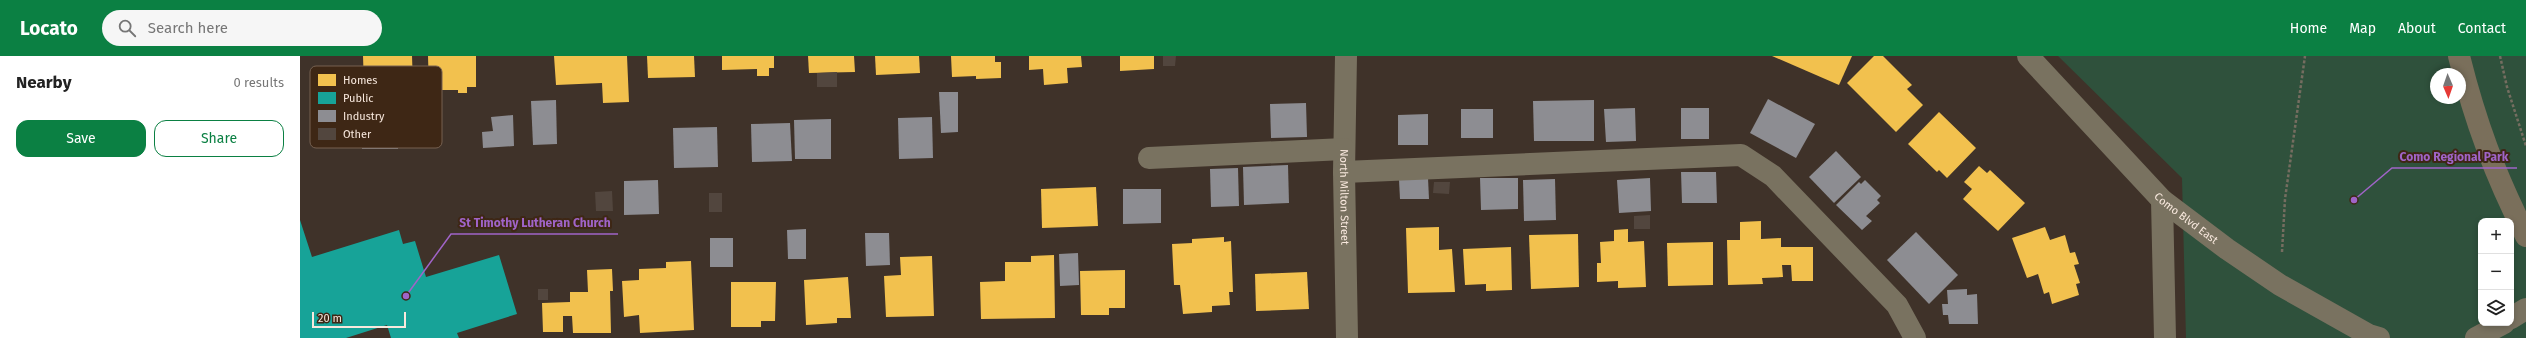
<!DOCTYPE html>
<meta charset="utf-8">
<style>
:root{--surface:#fff;--page:#f6f6f6;--text:#222;--muted:#767676;--line:#e0e0e0;--accent:#0b8043}
body{margin:0;font-family:"Fira Sans",sans-serif;background:var(--page);color:var(--text)}
.controls{position:absolute;right:12px;bottom:12px;display:grid;overflow:hidden;border-radius:8px;box-shadow:0 2px 6px #0003}
.controls button{width:36px;height:36px;display:grid;place-items:center;padding:0;border:0;border-bottom:1px solid var(--line);background:var(--surface);color:var(--text);font:20px sans-serif}
.compass{position:absolute;left:2130px;top:12px;width:36px;height:36px;border-radius:50%;background:var(--surface);box-shadow:0 2px 6px #0003;rotate:178deg}
.scale{position:absolute;left:12px;bottom:10px;width:94px;box-sizing:border-box;padding-left:4px;border:2px solid #f8e8dd;border-top:0;font-size:11px;line-height:14px;white-space:nowrap;color:#f8e8dd;-webkit-text-stroke:3px #3e2715;paint-order:stroke}
.list{margin:0;padding:0;list-style:none}
h2{display:flex;justify-content:space-between;align-items:center;height:52px;margin:0;padding:0 16px;font-size:17px}
h2 small{font-size:13px;font-weight:400;color:var(--muted)}
.actions{display:flex;gap:8px;padding:12px 16px}
.actions a{flex:1;padding:9px 0;border:1px solid var(--accent);border-radius:12px;text-align:center;font-size:14px;color:var(--accent)}
.actions .main{background:var(--accent);color:#fff}
.icon{flex:none;width:22px;height:22px;fill:none;stroke:currentColor;stroke-width:2;stroke-linecap:round;stroke-linejoin:round}
.map{position:relative;flex:none;width:2226px;height:282px;overflow:hidden}
header{display:flex;align-items:center;gap:24px;box-sizing:border-box;height:56px;padding:0 20px;background:var(--accent);color:#fff}
header strong{font-size:19px}
nav{display:flex;gap:22px;margin-inline-start:auto;font-size:14px}
.search{width:280px;height:36px;background:var(--page);display:flex;align-items:center;gap:10px;box-sizing:border-box;padding:0 14px;border-radius:22px;color:var(--muted);font-size:15px}
main{display:flex}
aside{flex:1;background:var(--surface)}
.map>svg:first-child{display:block}
</style>
<header>
<strong>Locato</strong>
<div class="search"><svg class="icon" aria-label="search" viewBox="0 0 24 24"><circle cx="10" cy="10" r="6"/><path d="M15 15l6 6"/></svg>Search here</div>
<nav><a>Home</a><a>Map</a><a>About</a><a>Contact</a></nav>
</header>
<main>
<aside>
<h2>Nearby<small>0 results</small></h2>
<ul class="list">
</ul>
<div class="actions"><a class="main">Save</a><a>Share</a></div>
</aside>
<div class="map">
<svg width="2226" height="282" viewBox="0 0 2226 282">
<rect width="100%" height="100%" fill="#3f3229"/>
<path fill="#2f513c" fill-rule="evenodd" d="M1758 0H2226V282H1886L1882 122ZM2136 18H2160V42H2136ZM2181 165H2211V267H2181Z"/>
<g fill="#f2c14e">
<path d="M63 0H112L113 29 64 30Z"/>
<path d="M128 0H176V31H167V37H158V34H129Z"/>
<path d="M254 0H327L329 46 303 47 302 27 256 29Z"/>
<path d="M347 0H394L395 21 348 22Z"/>
<path d="M422 0H474V12H469V20H457V13L422 14Z"/>
<path d="M508 0H554L555 16 509 17Z"/>
<path d="M575 0H619L620 17 576 19Z"/>
<path d="M651 0H695V6H701V22L676 23V20L652 21Z"/>
<path d="M729 0H781L782 11 767 12 768 27 744 29 743 13 729 14Z"/>
<path d="M820 0H854V13L820 15Z"/>
<path d="M1472 0H1552L1539 29Z"/>
<path d="M1574 0H1583L1612 29 1607 33 1623 49 1596 76 1547 27Z"/>
<path d="M1639 56 1676 92 1647 122 1639 114 1637 116 1608 88Z"/>
<path d="M1679 110 1687 117 1690 114 1725 147 1698 175 1663 143 1672 133 1664 126Z"/>
<path d="M796 131 798 170 742 172 741 133Z"/>
<path d="M1461 165V183L1481 182V191H1513V225H1492L1491 209H1482L1483 221 1462 222 1463 228 1428 229 1427 184H1440V166Z"/>
<path d="M1139 171V194L1152 193 1155 236 1108 237 1106 172Z"/>
<path d="M1745 171 1750 184 1765 179 1770 197 1775 196 1779 208 1774 209 1780 227 1776 228 1779 239 1752 248 1749 236 1744 238 1738 218 1727 222 1712 182Z"/>
<path d="M1328 173V186L1344 185 1346 231 1318 232V225L1297 226V207H1301L1300 186 1314 185V174Z"/>
<path d="M1278 178 1279 231 1231 233 1229 179Z"/>
<path d="M924 181V186L931 185 933 236H929L930 249 912 250V256L883 258 880 229H874L872 188 892 187V183Z"/>
<path d="M1413 186V229L1368 230 1367 187Z"/>
<path d="M1211 191 1212 234 1186 235V228L1165 229 1163 193Z"/>
<path d="M754 199 755 262 681 263 680 226 705 225V206H731V200Z"/>
<path d="M632 200 634 260 586 261 584 220 601 219 600 201Z"/>
<path d="M391 205 394 274 340 277 339 259 324 261 322 225 339 224V213L366 212V206Z"/>
<path d="M312 213 313 235H310L311 277H273L272 260H263V276H243L242 247 270 246V236H288L287 214Z"/>
<path d="M825 214V252H809V259H781L780 215Z"/>
<path d="M1007 216 1009 253 956 255 955 218Z"/>
<path d="M548 221 551 262H537V267L506 269 504 224Z"/>
<path d="M431 226H476L475 265H461V271H431Z"/>
</g>
<path fill="#17a398" d="M0 164 12 201 99 174 103 188 115 185 126 221 199 199 217 258 157 277 159 282H91L87 269 46 282H0Z"/>
<g fill="#8d8d92">
<path d="M639 36H658V76L641 77Z"/>
<path d="M1468 43 1515 68 1496 102 1450 77Z"/>
<path d="M256 44 257 88 233 89 231 45Z"/>
<path d="M1294 44V85H1234L1233 45Z"/>
<path d="M1006 47 1007 81 971 82 970 48Z"/>
<path d="M1335 52 1336 85 1306 86 1304 53Z"/>
<rect x="1381" y="52" width="28" height="31"/>
<rect x="1161" y="53" width="32" height="29"/>
<path d="M1128 58V89H1098V59Z"/>
<path d="M213 59 214 90 183 92 182 76 193 75 191 61Z"/>
<path d="M61 60H98V93H62Z"/>
<path d="M632 61 633 102 599 103 598 62Z"/>
<path d="M531 63V103H495L494 64Z"/>
<path d="M490 67 492 105 452 106 451 68Z"/>
<path d="M417 71 418 111 374 112 373 72Z"/>
<path d="M1536 95 1561 121 1534 147 1509 121Z"/>
<path d="M988 109 989 147 944 149 943 111Z"/>
<path d="M938 112 939 150 911 151 910 113Z"/>
<path d="M1381 116H1416L1417 147H1382Z"/>
<path d="M1128 122 1129 143H1100L1099 124Z"/>
<path d="M1180 122H1218V153L1181 154Z"/>
<path d="M1350 122 1351 155 1319 157 1317 124Z"/>
<path d="M1255 123 1256 164 1224 165 1223 124Z"/>
<path d="M358 124 359 158 324 159V125Z"/>
<path d="M1565 124 1581 140 1577 144 1580 147 1566 160 1572 165 1562 174 1536 149 1559 126 1561 128Z"/>
<path d="M823 133H861V167L823 168Z"/>
<path d="M506 173V203H488L487 174Z"/>
<path d="M1616 176 1658 219 1629 248 1587 204Z"/>
<path d="M565 177H589L590 209 566 210Z"/>
<rect x="410" y="182" width="23" height="29"/>
<path d="M778 197 779 229 760 230 759 198Z"/>
<path d="M1667 233V239L1677 238 1678 268H1649L1648 259H1643L1642 248H1648L1647 234Z"/>
</g>
<g fill="#52463e">
<path d="M863 0H876L875 10H863Z"/>
<path d="M537 16V31H517V17Z"/>
<path d="M1134 126H1150L1149 138 1133 137Z"/>
<path d="M312 135 313 155H296L295 136Z"/>
<rect x="409" y="137" width="13" height="19"/>
<path d="M1350 159V173H1334V160Z"/>
<rect x="238" y="233" width="10" height="11"/>
</g>
<g fill="none" stroke-linecap="round" stroke-linejoin="round">
<g stroke="#756d60" stroke-width="2.5" stroke-dasharray="3 2" stroke-linecap="butt">
<path d="M2200 0 2207 31 2226 90"/>
<path d="M1982 196 1985 143 2005 0"/>
</g>
<g stroke="#797260" stroke-width="22">
<path id="s1" d="M1046 0 1044 116 1047 282"/>
<path id="s2" d="M1728 0 1862 144 1927 193 1980 229 2069 279 2079 282"/>
<path d="M849 102 1044 93"/>
<path d="M1044 116 1441 99 1473 120 1597 249 1615 282"/>
<path d="M1862 144 1865 282"/>
<path d="M2211 262 2226 253"/>
<path d="M2176 282 2204 267"/>
</g>
<path stroke="#7a6f5b" stroke-width="22" d="M2159 0C2175 65 2195 119 2226 180"/>
</g>
<g text-anchor="middle" stroke-width="4" stroke-linejoin="round" paint-order="stroke">
<g font-size="11" fill="#f8e8dd" stroke="#3e2715">
<text dy="4" stroke="none"><textPath href="#s1" startOffset="141">North Milton Street</textPath></text>
<text dy="4" stroke="none"><textPath href="#s2" startOffset="227">Como Blvd East</textPath></text>
</g>
</g>
<rect x="10" y="10" width="132" height="82" rx="6" fill="#3e2715" stroke="#766151" stroke-width="1"/>
<rect x="18" y="18" width="18" height="12" fill="#f2c14e"/>
<rect x="18" y="36" width="18" height="12" fill="#17a398"/>
<rect x="18" y="54" width="18" height="12" fill="#8d8d92"/>
<rect x="18" y="72" width="18" height="12" fill="#52463e"/>
<g font-size="11" fill="#f8e8dd">
<text x="43" y="28">Homes</text>
<text x="43" y="46">Public</text>
<text x="43" y="64">Industry</text>
<text x="43" y="82">Other</text>
</g>
<path fill="none" stroke="#a064c8" stroke-width="1.5" d="M2054 144L2092 112H2217M106 240L151 178H318"/>
<g fill="#a064c8" stroke="#3e2715" stroke-width="1.5">
<circle cx="2054" cy="144" r="4"/>
<circle cx="106" cy="240" r="4"/>
</g>
<g font-size="12" text-anchor="middle" font-weight="bold" fill="#a064c8" stroke="#3e2715" stroke-width="4" stroke-linejoin="round" paint-order="stroke">
<text x="2154" y="105">Como Regional Park</text>
<text x="235" y="171">St Timothy Lutheran Church</text>
</g>
</svg>
<div class="controls">
<button>+</button>
<button>−</button>
<button><svg class="icon" aria-label="layers" viewBox="0 0 24 24"><path d="M12 4l9 5-9 5-9-5zM3 14l9 5 9-5"/></svg></button>
</div>
<svg class="compass" viewBox="-18 -18 36 36"><path d="M0-13l5 13h-10z" fill="#e53935"/><path d="M0 13l5-13h-10z" fill="#767676"/></svg>
<div class="scale">20 m</div>
</div>
</main>
